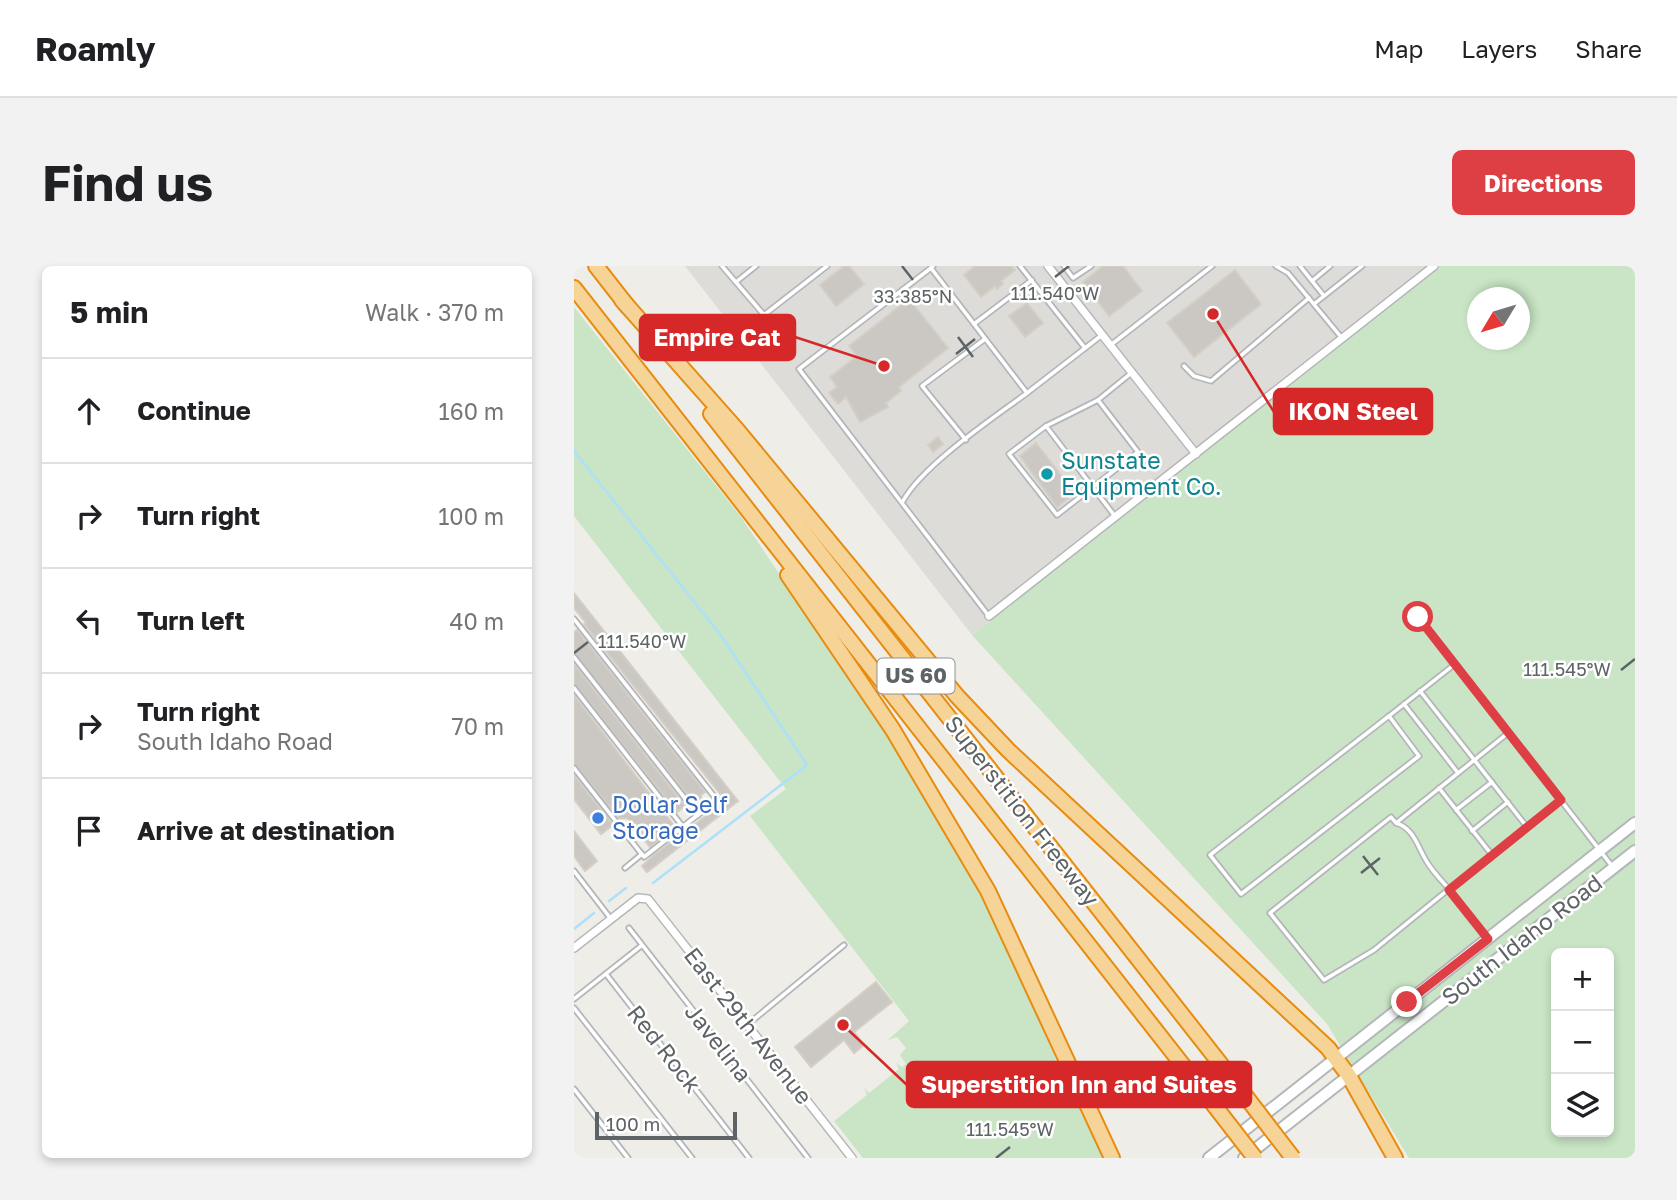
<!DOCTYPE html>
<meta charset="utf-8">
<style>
:root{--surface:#fff;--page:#f2f2f2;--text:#202124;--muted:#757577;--line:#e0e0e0;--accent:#de3f44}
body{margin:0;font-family:"Golos Text",sans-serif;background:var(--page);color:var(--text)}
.controls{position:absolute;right:21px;bottom:21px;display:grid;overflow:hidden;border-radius:10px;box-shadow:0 4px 10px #0003}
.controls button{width:63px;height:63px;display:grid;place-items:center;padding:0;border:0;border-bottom:2px solid var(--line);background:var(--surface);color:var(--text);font:35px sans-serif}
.compass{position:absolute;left:893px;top:21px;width:63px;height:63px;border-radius:50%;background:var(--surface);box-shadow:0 4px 10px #0003;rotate:232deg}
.scale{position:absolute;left:21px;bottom:18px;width:142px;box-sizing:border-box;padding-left:7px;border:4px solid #5e6366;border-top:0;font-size:19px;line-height:24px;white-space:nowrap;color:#5e6366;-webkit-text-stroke:5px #fff;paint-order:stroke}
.stop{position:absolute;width:21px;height:21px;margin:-16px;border:5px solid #de3f44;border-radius:50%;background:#fff}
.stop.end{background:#de3f44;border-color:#fff;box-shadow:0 2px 7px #0008}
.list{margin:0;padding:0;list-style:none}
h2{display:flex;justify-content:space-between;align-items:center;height:91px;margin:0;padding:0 28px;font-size:30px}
h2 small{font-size:23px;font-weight:400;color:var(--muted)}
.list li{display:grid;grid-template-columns:46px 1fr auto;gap:21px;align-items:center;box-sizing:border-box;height:105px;padding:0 28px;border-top:2px solid var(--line)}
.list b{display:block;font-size:26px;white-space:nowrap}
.list p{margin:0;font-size:23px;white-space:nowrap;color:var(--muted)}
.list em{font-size:23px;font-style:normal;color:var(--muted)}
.icon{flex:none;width:38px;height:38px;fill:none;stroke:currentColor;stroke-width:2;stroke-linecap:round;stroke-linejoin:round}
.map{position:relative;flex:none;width:1061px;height:892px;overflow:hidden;border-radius:10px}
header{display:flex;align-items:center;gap:42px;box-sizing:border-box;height:98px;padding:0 35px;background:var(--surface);border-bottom:2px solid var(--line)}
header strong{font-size:33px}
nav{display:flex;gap:38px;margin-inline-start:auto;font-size:24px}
.intro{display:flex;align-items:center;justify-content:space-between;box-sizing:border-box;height:168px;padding:0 42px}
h1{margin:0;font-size:49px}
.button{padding:18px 32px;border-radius:10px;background:var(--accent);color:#fff;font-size:24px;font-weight:700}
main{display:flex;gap:42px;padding:0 42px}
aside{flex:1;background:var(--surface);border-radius:10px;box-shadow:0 4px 10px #0003}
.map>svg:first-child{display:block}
</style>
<header>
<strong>Roamly</strong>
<nav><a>Map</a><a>Layers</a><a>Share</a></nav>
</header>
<div class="intro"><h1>Find us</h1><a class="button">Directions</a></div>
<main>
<aside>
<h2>5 min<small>Walk · 370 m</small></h2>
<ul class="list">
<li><svg class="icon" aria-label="ahead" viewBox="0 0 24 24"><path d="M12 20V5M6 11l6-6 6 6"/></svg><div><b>Continue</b></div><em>160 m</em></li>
<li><svg class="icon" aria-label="right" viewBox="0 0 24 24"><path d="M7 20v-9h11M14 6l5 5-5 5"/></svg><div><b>Turn right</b></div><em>100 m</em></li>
<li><svg class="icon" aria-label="left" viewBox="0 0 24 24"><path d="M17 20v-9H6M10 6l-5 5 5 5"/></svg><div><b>Turn left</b></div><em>40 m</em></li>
<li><svg class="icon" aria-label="right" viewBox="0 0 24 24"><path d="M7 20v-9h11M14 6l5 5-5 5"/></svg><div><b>Turn right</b><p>South Idaho Road</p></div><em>70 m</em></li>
<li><svg class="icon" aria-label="arrive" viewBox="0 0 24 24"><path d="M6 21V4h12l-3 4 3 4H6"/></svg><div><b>Arrive at destination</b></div></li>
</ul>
</aside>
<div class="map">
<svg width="1061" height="892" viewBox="0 0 1061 892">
<rect width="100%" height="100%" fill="#efede7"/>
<path fill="#dedcd9" d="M111 0H859L398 369Z"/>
<g fill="#c9e5c5" fill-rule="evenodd">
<path d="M863 0H1061V892H835L753 758 398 369ZM904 32H946V74H904ZM982 687H1035V866H982Z"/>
<path d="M0 41 167 251 344 515 409 628 488 808 529 892H289L260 855 293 829 290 822 295 827 325 803 322 797 328 801 332 798 326 789 332 782 323 771 314 774 335 755 176 550 212 523 0 250Z"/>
</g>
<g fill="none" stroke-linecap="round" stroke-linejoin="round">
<g stroke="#ade0f9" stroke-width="2.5">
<path d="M0 185 145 367 233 499 79 617"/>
<path d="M35 635 52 622"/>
<path d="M0 663 20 647"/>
</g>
</g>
<g fill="#cbc8c4" stroke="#d4cec5" stroke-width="2">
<path d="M270 0H275L290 18 262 40 246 19Z"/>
<path d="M401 0H437L441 4 427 15 429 18 423 23 421 20 407 31 390 9Z"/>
<path d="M529 0H549L568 25 535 50 509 16Z"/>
<path d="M661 4 687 38 620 91 593 57Z"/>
<path d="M335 33 374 82 325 121 327 125 312 137 314 141 286 156 272 131 264 138 255 127 263 121 256 111 283 90 275 80Z"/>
<path d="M453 37 469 57 451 71 435 50Z"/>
<path d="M364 171 369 178 359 186 354 179Z"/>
<path d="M462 177 501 227 483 241 446 190Z"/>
<path d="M0 327 164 535 73 606 68 600 81 588 152 535 10 358 12 357 0 342Z"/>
<path d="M3 364 131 526 126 530 132 537 125 543 0 387V366Z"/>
<path d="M0 398 111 540 103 546 0 418Z"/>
<path d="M0 429 101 561 76 581 53 552 46 553 0 498Z"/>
<path d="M0 509 39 559 27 568 0 533Z"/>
<path d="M0 565 23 595 11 605 0 590Z"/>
<path d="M302 716 318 736 280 766 290 779 280 787 270 774 237 801 221 781Z"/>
</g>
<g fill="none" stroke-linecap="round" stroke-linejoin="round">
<defs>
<g id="lane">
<path d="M148 0 190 49 253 0"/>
<path d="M359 0 357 2 453 127 528 69"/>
<path d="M446 0 511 82"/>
<path d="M490 0 499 12 517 0"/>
<path d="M702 0 714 7 767 71"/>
<path d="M726 0 750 30"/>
<path d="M357 2 225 103 414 349"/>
<path d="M738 15 756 0"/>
<path d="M162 16 182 0"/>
<path d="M740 38 788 0"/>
<path d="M400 58 458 14"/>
<path d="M538 78 638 0"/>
<path d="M610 100 620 110 637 115 735 32"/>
<path d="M472 160 435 188 483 249 564 186 524 134"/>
<path d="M392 174 348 120 411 73"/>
<path d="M329 235C349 199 418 153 453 127"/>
<path d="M540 249 472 160 524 134 556 108"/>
<path d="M844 351 1038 600"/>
<path d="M0 353 143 534 70 591 0 502"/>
<path d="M0 391 124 549"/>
<path d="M0 422 109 561"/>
<path d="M846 425 953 561"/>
<path d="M830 438 884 507"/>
<path d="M815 450 845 490 667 628 636 589Z"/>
<path d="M815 450 881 398"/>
<path d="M865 522 918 589"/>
<path d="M882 544 918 516"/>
<path d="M822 557C840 562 844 582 853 596 859 606 867 614 875 623L800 684 750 714 696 647 817 551 822 557 934 467"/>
<path d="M898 565 934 536"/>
<path d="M51 602 68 588"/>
<path d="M0 605 37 653"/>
<path d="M55 662 234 892"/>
<path d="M912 671 875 623 987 534"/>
<path d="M32 708 175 892"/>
<path d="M0 733 67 680"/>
<path d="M0 742 118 892"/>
<path d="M173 759 270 679"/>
<path d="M0 823 54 892"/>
</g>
<g id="street">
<path d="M474 0 622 188"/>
<path d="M415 350 860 0"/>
<path d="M0 682 64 632 74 633 278 892"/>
</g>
<g id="secondary">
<path d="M635 892 1061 557"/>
<path d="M670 892 1061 585"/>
</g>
<g id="highway">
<path d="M22 0 54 41"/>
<path d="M0 22 640 839"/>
<path d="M48 34 164 165 383 430 434 484 754 782 775 810 821 892"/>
<path d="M137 148 663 819"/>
<path d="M214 309 319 464 414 625 538 892"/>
</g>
</defs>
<use href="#lane" stroke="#b4b7ba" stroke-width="7"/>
<use href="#street" stroke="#b4b7ba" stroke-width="10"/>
<use href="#secondary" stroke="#b3b7ba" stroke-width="14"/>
<use href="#highway" stroke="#e68c10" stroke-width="18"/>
<use href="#lane" stroke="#fff" stroke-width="3.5"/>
<use href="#street" stroke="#fff" stroke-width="7"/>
<use href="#secondary" stroke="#fff" stroke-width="10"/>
<use href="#highway" stroke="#f6d397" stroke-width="14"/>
<defs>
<g id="highway-bridge">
<path d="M663 819 719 892"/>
<path d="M640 839 681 892"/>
</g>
</defs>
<use href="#highway-bridge" stroke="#e68c10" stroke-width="18" stroke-linecap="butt"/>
<use href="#highway-bridge" stroke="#f6d397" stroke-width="14"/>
</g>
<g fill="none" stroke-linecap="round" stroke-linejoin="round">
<path stroke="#de3f44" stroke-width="9" d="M833 736 914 673 875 624 987 534 844 351"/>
</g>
<path fill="none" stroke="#5e6366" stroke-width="2.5" d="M328 0 339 14M481 11 495 0M384 71 399 91M382 88 401 73M0 387 14 376M1047 404 1061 393M789 590 804 609M787 607 806 592M422 892 436 881"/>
<circle fill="#0f9aa8" stroke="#fff" stroke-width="2.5" cx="473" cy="208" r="7"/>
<circle fill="#3f7fe0" stroke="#fff" stroke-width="2.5" cx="24" cy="552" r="7"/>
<g text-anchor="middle" stroke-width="5" stroke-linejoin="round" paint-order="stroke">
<rect fill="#fff" stroke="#8e9294" stroke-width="2" x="303.5" y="392.5" width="77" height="35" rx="5"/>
<g font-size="21" font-weight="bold" fill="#5e6366">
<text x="342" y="417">US 60</text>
</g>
<g font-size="23" fill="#0d838f" stroke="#fff" text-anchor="start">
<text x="487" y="203">Sunstate<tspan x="487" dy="26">Equipment Co.</tspan></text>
</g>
<g font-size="23" fill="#366cbe" stroke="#fff" text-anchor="start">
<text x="38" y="547">Dollar Self<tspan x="38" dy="26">Storage</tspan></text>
</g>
<g font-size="23" fill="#5e6366" stroke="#fff">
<text transform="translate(448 545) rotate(52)" y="8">Superstition Freeway</text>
<text transform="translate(948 674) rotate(-38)" y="8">South Idaho Road</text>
<text transform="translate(174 760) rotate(52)" y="8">East 29th Avenue</text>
<text transform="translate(144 777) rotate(52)" y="8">Javelina</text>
<text transform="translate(90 783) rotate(52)" y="8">Red Rock</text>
</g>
</g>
<g font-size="18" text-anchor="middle" fill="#5e6366" stroke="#fff" stroke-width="5" stroke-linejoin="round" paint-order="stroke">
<text x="481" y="34">111.540°W</text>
<text x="339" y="37">33.385°N</text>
<text x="68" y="382">111.540°W</text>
<text x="993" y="410">111.545°W</text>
<text x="436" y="870">111.545°W</text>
</g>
<path fill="none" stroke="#d62828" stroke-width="2.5" d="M310 100L221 71M639 48L700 146M269 759L333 819"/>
<g fill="#d62828" stroke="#fff" stroke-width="2.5">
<circle cx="310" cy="100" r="7"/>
<circle cx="639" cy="48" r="7"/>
<circle cx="269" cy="759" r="7"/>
</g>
<g fill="#d62828" stroke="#d62828" stroke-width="2.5">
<rect x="66" y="49" width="155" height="45" rx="7"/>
<rect x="700" y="123" width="158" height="45" rx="7"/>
<rect x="333" y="796" width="344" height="45" rx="7"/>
</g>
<g font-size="24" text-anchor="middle" font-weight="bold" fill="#fff">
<text x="143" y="80">Empire Cat</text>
<text x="779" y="154">IKON Steel</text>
<text x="505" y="827">Superstition Inn and Suites</text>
</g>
</svg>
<div class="controls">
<button>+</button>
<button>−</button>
<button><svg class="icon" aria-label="layers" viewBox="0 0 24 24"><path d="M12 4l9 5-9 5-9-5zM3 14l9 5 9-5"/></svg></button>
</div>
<svg class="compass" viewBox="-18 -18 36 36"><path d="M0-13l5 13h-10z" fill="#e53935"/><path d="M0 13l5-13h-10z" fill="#757577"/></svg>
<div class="scale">100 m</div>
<div class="stop" style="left:844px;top:351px"></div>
<div class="stop end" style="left:833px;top:736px"></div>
</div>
</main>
